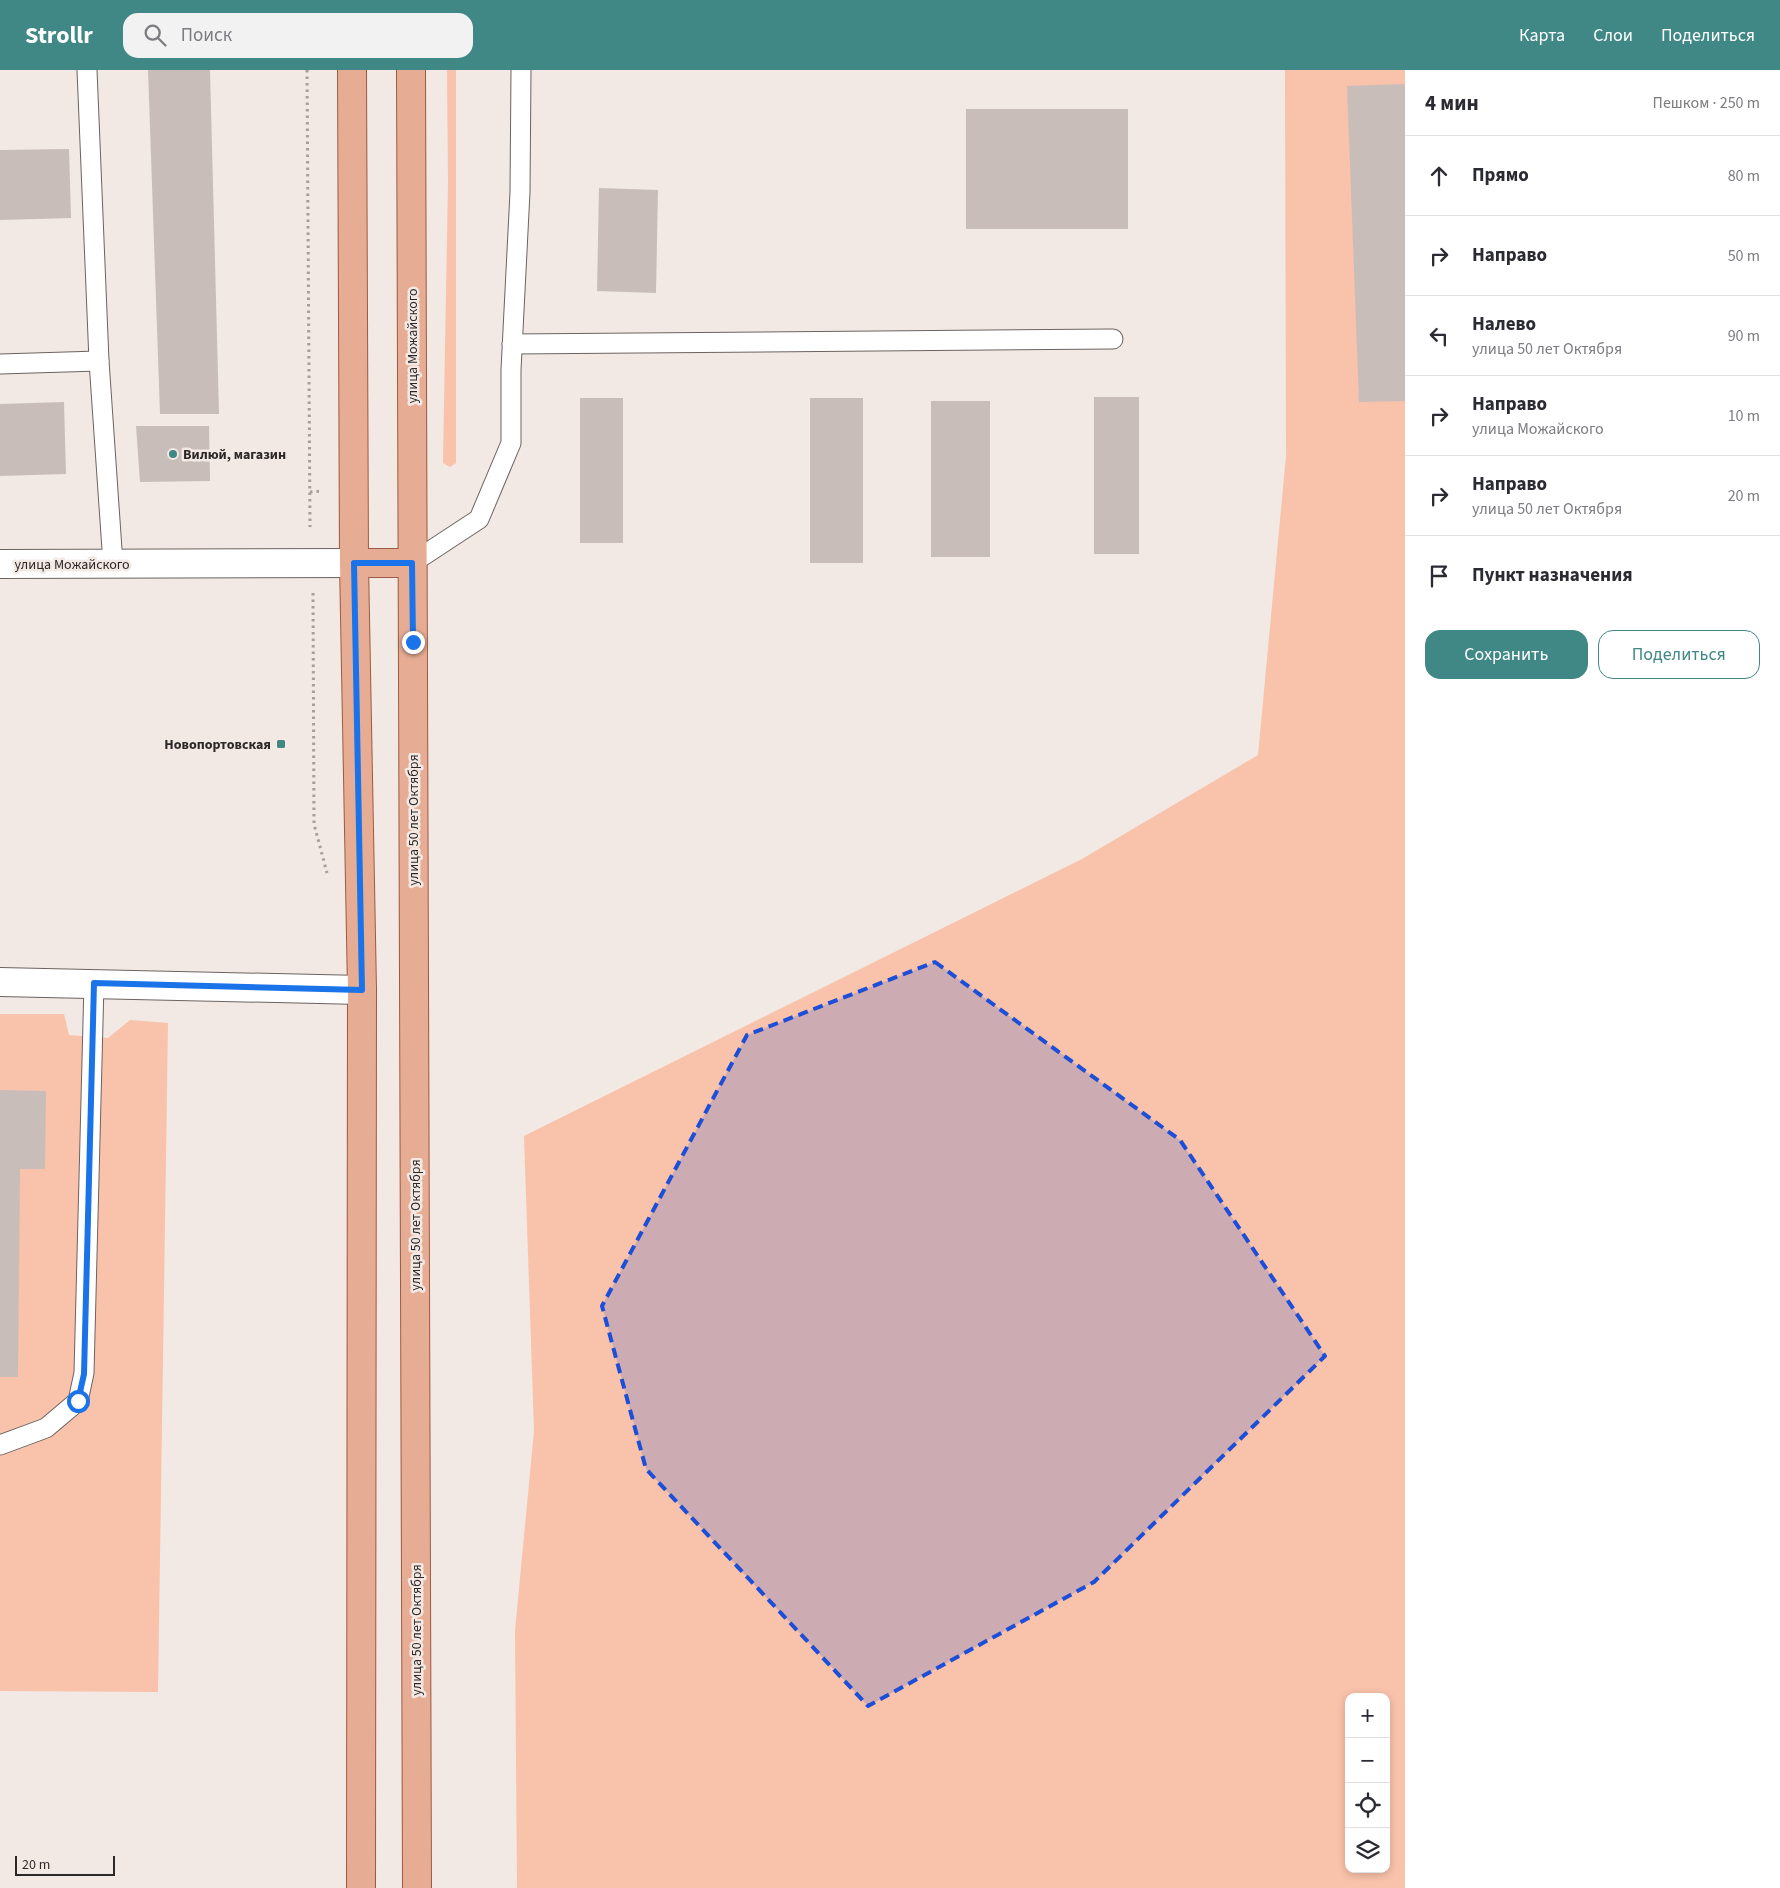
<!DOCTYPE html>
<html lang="ru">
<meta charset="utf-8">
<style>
:root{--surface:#fff;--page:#f2f2f3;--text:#2b2b33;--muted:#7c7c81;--line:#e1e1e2;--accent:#408886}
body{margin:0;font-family:"Source Sans 3",sans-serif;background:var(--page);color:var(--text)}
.controls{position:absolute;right:15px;bottom:15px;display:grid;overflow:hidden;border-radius:10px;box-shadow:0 2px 8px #0003}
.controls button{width:45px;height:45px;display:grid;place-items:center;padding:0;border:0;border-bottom:1px solid var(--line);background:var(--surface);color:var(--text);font:25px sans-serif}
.scale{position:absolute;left:15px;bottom:12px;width:100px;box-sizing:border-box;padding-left:5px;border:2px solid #2c2827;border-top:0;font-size:14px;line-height:18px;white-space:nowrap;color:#2c2827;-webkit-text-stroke:4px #f2e8e4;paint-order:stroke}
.stop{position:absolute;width:15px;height:15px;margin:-11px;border:4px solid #1a73e8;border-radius:50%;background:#fff}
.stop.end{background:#1a73e8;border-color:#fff;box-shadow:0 1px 5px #0008}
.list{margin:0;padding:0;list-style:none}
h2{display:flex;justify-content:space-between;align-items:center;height:65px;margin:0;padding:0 20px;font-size:21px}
h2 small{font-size:16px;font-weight:400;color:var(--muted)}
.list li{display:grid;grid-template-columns:32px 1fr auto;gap:15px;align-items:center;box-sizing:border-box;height:80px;padding:0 20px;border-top:1px solid var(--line)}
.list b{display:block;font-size:19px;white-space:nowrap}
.list p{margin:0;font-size:16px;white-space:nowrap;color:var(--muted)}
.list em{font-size:16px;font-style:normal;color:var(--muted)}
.actions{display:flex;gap:10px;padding:15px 20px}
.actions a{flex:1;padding:11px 0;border:1px solid var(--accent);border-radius:15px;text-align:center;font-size:18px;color:var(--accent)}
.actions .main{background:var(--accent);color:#fff}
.icon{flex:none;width:28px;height:28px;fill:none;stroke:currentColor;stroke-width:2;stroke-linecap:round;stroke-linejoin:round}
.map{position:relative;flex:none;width:1405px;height:1818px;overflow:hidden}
header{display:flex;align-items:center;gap:30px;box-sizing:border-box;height:70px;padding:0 25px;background:var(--accent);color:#fff}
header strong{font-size:24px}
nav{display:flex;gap:28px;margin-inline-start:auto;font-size:18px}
.search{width:350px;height:45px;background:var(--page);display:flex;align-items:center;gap:12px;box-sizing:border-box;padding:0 18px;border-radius:15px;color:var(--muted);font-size:19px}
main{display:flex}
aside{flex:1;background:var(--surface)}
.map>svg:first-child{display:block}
</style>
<header>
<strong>Strollr</strong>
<div class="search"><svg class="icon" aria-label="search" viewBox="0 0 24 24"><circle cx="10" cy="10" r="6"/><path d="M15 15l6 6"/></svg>Поиск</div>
<nav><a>Карта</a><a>Слои</a><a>Поделиться</a></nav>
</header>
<main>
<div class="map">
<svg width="1405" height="1818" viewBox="0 0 1405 1818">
<rect width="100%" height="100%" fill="#f2e8e4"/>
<g fill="#f9c2ab" fill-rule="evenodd">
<path d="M447 0H456V393L450 397 443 393V390L448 112Z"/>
<path d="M1285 0H1405V1818H517L515 1561 534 1361 524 1066 1082 789 1258 685 1286 386ZM1349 1627H1386V1799H1349Z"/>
<path d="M0 944H64L69 965 108 968 130 950 168 953 158 1622 0 1621Z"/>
</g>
<g fill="#c8bdb9">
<path d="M148 0H210L219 344H160Z"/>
<path d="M1405 14V331L1359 332 1347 16Z"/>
<rect x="966" y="39" width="162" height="120"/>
<path d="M69 79 71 148 0 150V80Z"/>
<path d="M599 118 658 120 656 223 597 221Z"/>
<rect x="1094" y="327" width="45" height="157"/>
<rect x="580" y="328" width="43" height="145"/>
<rect x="810" y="328" width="53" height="165"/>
<rect x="931" y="331" width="59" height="156"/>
<path d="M64 332 66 404 0 406V334Z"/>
<path d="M136 356H209L210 411 140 412Z"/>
<path d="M0 1020 46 1021 45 1099H20L18 1307H0Z"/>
</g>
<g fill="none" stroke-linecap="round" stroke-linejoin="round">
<defs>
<g id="lane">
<path d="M87 0 99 291 113 494"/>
<path d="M512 274 1113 269"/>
<path d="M0 294 99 291"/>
<path d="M412 493 479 449 511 373V300L520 122 521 0"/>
<path d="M0 1375 46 1358 78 1331 84 1303 94 913"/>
</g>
<g id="street">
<path d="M0 494 354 493"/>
<path d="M0 912 362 920"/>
</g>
<g id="primary">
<path d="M352 0 354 493 362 920 361 1818"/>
<path d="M411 0 417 1818"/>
<path d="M354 493H412"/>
</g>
</defs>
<use href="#lane" stroke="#6c6360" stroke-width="21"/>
<use href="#street" stroke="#6c6360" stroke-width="30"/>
<use href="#primary" stroke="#9b5b40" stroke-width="30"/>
<g stroke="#a69e9b" stroke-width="3" stroke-dasharray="2.5 4" stroke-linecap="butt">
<path d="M307 0 310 457"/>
<path d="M310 422 323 421"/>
<path d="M313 523 314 754 327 803"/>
</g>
<use href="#lane" stroke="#fff" stroke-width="19"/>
<use href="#street" stroke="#fff" stroke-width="28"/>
<use href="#primary" stroke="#e7ad94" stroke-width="28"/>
</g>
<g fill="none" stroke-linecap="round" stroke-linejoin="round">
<path stroke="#1a73e8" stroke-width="6" d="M78 1331 84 1304 94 913 362 920 354 493H412L413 572"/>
</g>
<path fill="#1d4ed8" fill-opacity="0.2" stroke="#1d4ed8" stroke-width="4" stroke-dasharray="10 6" stroke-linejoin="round" d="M935 892 1180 1070 1325 1286 1094 1512 868 1636 646 1399 602 1236 747 965Z"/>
<g fill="#408886" stroke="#f2e8e4" stroke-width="2">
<circle cx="173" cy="384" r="5"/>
<rect x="276" y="669" width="10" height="10" rx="2.5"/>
</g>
<g text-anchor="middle" stroke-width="5" stroke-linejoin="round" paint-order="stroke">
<g font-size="14" fill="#2c2827" stroke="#f2e8e4">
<text transform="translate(412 276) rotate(-90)" y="5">улица Можайского</text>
<text x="72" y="499">улица Можайского</text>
<text transform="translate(413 750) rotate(-90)" y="5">улица 50 лет Октября</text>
<text transform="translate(415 1155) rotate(-90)" y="5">улица 50 лет Октября</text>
<text transform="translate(416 1560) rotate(-90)" y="5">улица 50 лет Октября</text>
</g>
<g font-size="14" font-weight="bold" fill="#2c2827" stroke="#f2e8e4" text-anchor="start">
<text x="183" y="389">Вилюй, магазин</text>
<text x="271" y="679" text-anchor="end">Новопортовская</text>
</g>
</g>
</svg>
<div class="controls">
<button>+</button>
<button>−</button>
<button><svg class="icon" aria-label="locate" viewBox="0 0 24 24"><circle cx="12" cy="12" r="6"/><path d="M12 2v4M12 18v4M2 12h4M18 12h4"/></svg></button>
<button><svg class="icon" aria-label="layers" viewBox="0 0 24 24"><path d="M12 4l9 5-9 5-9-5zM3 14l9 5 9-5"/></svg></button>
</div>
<div class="scale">20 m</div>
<div class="stop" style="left:78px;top:1331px"></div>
<div class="stop end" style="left:413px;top:572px"></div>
</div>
<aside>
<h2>4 мин<small>Пешком · 250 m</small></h2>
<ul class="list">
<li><svg class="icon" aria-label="ahead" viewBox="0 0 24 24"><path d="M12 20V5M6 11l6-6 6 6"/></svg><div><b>Прямо</b></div><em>80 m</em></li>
<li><svg class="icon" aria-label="right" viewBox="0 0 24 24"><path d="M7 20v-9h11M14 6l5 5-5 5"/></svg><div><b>Направо</b></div><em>50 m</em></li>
<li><svg class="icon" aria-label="left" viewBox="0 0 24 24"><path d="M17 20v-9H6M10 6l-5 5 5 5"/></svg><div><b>Налево</b><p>улица 50 лет Октября</p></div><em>90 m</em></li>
<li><svg class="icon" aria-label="right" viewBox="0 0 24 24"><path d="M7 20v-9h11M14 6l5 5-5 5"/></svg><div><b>Направо</b><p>улица Можайского</p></div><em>10 m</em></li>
<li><svg class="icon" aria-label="right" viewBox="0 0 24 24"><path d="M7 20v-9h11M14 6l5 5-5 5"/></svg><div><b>Направо</b><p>улица 50 лет Октября</p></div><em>20 m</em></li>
<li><svg class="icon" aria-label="arrive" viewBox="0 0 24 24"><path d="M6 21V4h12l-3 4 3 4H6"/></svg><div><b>Пункт назначения</b></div></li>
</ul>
<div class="actions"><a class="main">Сохранить</a><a>Поделиться</a></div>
</aside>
</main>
